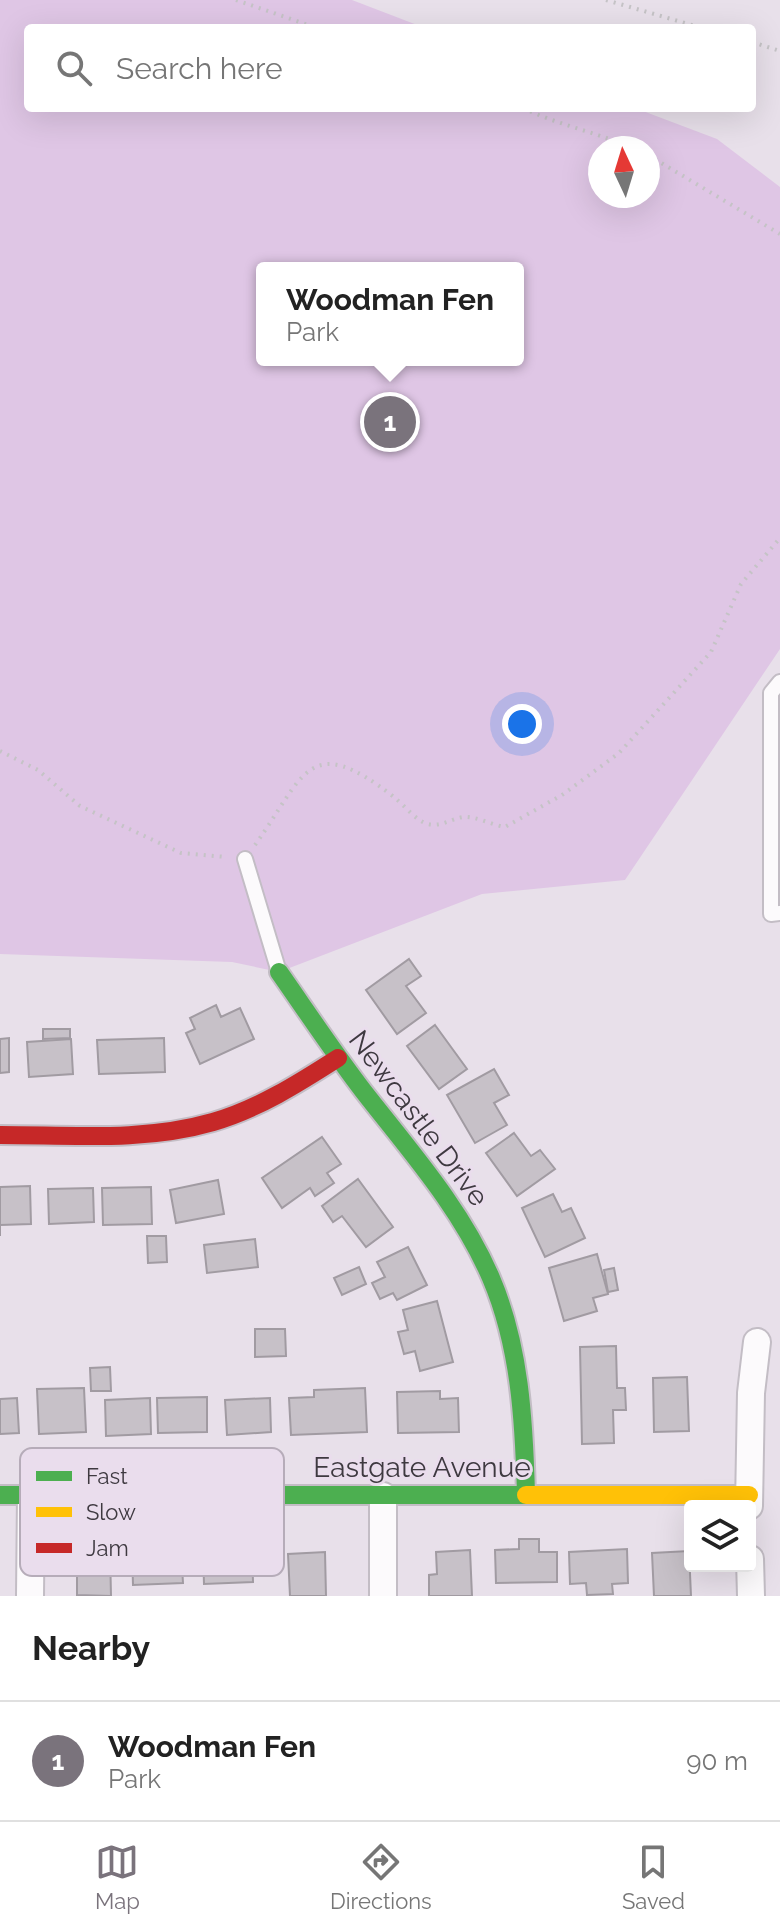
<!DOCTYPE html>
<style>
:root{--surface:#fff;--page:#f6f6f6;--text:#222;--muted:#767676;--line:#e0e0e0;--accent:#7a737c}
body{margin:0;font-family:Raleway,sans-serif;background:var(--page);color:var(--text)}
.controls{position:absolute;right:24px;bottom:24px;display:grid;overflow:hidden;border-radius:8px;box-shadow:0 8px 32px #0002}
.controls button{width:72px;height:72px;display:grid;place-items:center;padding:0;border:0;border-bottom:2px solid var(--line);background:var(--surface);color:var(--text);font:40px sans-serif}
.compass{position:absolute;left:588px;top:136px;width:72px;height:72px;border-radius:50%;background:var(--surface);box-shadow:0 8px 32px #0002;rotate:356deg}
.you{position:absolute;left:522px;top:724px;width:28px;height:28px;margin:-20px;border:6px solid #fff;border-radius:50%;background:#1a73e8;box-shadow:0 0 0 12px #1a73e833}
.badge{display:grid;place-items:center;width:52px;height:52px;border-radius:50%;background:var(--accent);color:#fff;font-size:26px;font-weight:700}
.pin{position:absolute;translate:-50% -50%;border:4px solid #fff;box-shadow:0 2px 8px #0006}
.popup{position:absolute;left:256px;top:262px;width:268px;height:104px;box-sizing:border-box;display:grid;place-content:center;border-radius:8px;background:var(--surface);filter:drop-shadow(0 2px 6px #0005);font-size:26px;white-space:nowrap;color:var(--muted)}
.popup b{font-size:30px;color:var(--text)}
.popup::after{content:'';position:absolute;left:50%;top:100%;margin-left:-16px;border:16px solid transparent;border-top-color:var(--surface)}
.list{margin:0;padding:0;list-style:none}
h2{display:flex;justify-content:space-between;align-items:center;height:104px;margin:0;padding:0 32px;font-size:34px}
h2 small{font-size:26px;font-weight:400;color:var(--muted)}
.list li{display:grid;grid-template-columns:52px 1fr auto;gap:24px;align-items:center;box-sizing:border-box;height:120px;padding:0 32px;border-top:2px solid var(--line)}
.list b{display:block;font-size:30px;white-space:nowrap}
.list p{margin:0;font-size:26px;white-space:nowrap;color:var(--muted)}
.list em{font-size:26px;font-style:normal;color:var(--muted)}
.icon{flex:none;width:44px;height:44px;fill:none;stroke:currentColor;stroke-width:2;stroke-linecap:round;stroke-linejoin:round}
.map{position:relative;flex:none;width:780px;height:1596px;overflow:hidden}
.search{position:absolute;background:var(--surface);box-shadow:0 8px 32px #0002;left:24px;right:24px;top:24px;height:88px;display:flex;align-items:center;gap:20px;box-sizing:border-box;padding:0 28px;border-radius:8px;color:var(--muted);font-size:30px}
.sheet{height:224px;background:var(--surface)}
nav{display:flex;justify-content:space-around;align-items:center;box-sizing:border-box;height:112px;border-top:2px solid var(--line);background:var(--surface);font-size:22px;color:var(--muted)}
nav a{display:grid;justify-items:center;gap:4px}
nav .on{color:var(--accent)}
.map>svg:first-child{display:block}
</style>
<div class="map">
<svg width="780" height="1596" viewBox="0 0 780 1596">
<rect width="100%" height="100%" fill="#e8e0ea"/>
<path fill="#dfc6e5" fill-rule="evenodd" d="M0 0H352L425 28H28V108H635L717 139 780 187V649L625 880 482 894 279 972 232 962 0 954ZM600 148H648V196H600ZM262 268H518V360H262Z"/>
<g fill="#c7c1c8" stroke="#a19ba2" stroke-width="2">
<path d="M409 959 421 976 406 986 426 1013 397 1034 366 990Z"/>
<path d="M216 1005 221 1017 240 1008 254 1039 200 1064 186 1033 195 1029 190 1018Z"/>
<path d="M435 1025 467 1069 439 1089 407 1046Z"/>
<path d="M43 1029H70V1038L43 1039Z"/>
<path d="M9 1038V1072L0 1073V1039Z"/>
<path d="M164 1038 165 1072 99 1074 97 1040Z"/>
<path d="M71 1039 73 1074 29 1077 27 1042Z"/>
<path d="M494 1069 509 1095 494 1103 507 1125 475 1143 447 1095Z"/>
<path d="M514 1133 531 1156 540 1150 555 1169 517 1196 486 1153Z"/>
<path d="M322 1137 341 1164 327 1173 334 1183 315 1196 310 1188 282 1208 262 1178Z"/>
<path d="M358 1179 393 1227 366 1247 342 1216 333 1222 322 1206Z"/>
<path d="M218 1180 224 1214 176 1223 170 1190Z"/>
<path d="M30 1186 31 1224 0 1225V1236V1187Z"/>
<path d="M151 1187 152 1224 103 1225 102 1188Z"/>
<path d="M93 1188 94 1222 49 1224 48 1189Z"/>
<path d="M553 1194 562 1212 571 1208 585 1238 545 1257 522 1208Z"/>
<path d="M147 1236H166L167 1262 148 1263Z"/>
<path d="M255 1239 258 1267 207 1273 204 1245Z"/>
<path d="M408 1247 427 1285 397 1300 393 1293 380 1299 372 1283 385 1277 377 1262Z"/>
<path d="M597 1254 608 1294 593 1298 597 1311 564 1321 549 1268Z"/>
<path d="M359 1267 366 1284 342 1295 334 1278Z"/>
<path d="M614 1268 618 1290 608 1292 604 1270Z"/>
<path d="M437 1301 453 1362 420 1371 415 1351 404 1354 398 1332 408 1330 403 1310Z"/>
<path d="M255 1329H285L286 1356 255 1357Z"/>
<path d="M616 1346 617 1388H625L626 1410H613L614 1443 582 1444 580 1347Z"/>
<path d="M110 1367 111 1391H91L90 1368Z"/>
<path d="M687 1377 689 1431 654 1432 653 1378Z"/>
<path d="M84 1388 86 1432 39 1434 37 1389Z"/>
<path d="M365 1388 367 1432 291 1435 289 1398 314 1397V1390Z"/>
<path d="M440 1391V1399L458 1398 459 1432 398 1433 397 1392Z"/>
<path d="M207 1397V1432L158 1433 157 1398Z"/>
<path d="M17 1398 19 1433 0 1434V1399Z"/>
<path d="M150 1398 151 1434 106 1436 105 1400Z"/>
<path d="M270 1398 271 1432 227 1435 225 1400Z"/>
<path d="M519 1539H539V1552H557V1582L496 1583 495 1550 519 1549Z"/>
<path d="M252 1547 253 1582 204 1584 203 1550Z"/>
<path d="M181 1548 183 1583 133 1585 132 1550Z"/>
<path d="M627 1549 628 1583 612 1584 613 1594 587 1595 586 1583 570 1584 569 1552Z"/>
<path d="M470 1550 472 1596H429V1575L437 1574 436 1552Z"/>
<path d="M110 1551 111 1596 77 1595V1552Z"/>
<path d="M689 1551 691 1596H654L652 1553Z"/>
<path d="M325 1552 326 1596H290L288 1554Z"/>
</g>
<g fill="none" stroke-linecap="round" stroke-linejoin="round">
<defs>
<g id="lane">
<path d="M780 682 771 693V914L780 913"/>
<path d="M245 859 279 972"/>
</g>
<g id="street">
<path d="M383 1496V1596"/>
<path d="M749 1506 751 1393 757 1342"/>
<path d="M750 1559 751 1596"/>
<path d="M30 1596 31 1495"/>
</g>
<g id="fast">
<path d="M279 972C307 1012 334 1053 364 1092 410 1151 461 1208 491 1278 520 1346 524 1421 526 1494"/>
<path d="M0 1495H526"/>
</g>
<path id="slow" d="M526 1495H749"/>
<path id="jam" d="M0 1135C71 1135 144 1142 213 1122 258 1109 299 1083 338 1058"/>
</defs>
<use href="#lane" stroke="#c3bdc5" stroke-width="18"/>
<use href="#street" stroke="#c3bdc5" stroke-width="30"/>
<use href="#fast" stroke="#c3bdc5" stroke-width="22"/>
<use href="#slow" stroke="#c3bdc5" stroke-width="22"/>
<use href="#jam" stroke="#c3bdc5" stroke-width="22"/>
<g stroke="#c5c3c6" stroke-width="4" stroke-dasharray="2 6" stroke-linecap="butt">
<path d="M236 0 317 28"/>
<path d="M606 0 702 28"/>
<path d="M752 42 780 51"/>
<path d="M523 108C558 125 596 132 632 148"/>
<path d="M648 155 780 234"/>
<path d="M0 751 38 770 80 806 181 853 226 857"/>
<path d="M255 845C305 775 308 730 394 797 404 805 416 821 428 824 441 827 451 819 463 817 476 816 492 825 505 827L562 795 619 753 711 652 741 584 780 538"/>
</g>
<use href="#lane" stroke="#fcfafc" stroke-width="14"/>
<use href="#street" stroke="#fcfafc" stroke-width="26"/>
<use href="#fast" stroke="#4caf50" stroke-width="18"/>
<use href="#slow" stroke="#ffc107" stroke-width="18"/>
<use href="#jam" stroke="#c62828" stroke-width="18"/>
</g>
<g text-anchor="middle" stroke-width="6" stroke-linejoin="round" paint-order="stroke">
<g font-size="28" fill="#3e3940" stroke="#eadded">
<text transform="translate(419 1118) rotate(53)" y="10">Newcastle Drive</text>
<text x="422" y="1477">Eastgate Avenue</text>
</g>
</g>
<rect x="20" y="1448" width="264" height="128" rx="12" fill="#eadded" stroke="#b6acb9" stroke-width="2"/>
<rect x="36" y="1471" width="36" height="10" fill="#4caf50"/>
<rect x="36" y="1507" width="36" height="10" fill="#ffc107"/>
<rect x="36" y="1543" width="36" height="10" fill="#c62828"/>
<g font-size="22" fill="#3e3940">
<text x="86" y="1484">Fast</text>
<text x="86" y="1520">Slow</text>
<text x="86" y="1556">Jam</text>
</g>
</svg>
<div class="controls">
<button><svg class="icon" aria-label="layers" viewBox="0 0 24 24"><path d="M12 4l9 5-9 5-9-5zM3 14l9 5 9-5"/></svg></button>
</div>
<svg class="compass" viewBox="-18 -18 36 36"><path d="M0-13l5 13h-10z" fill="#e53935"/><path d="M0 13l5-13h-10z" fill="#767676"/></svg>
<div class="you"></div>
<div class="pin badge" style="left:390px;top:422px">1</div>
<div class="popup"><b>Woodman Fen</b>Park</div>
<div class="search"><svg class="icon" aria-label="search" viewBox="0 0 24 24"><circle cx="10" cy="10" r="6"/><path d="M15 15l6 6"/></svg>Search here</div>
</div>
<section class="sheet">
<h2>Nearby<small></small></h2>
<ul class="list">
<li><span class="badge">1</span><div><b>Woodman Fen</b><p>Park</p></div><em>90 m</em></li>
</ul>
</section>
<nav>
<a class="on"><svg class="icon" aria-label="map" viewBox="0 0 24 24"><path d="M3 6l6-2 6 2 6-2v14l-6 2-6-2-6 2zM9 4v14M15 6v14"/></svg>Map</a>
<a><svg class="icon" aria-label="directions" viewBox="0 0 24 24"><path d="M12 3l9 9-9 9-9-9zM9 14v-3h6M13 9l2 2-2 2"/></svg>Directions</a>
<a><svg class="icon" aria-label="saved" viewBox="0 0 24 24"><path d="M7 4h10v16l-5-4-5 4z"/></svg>Saved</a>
</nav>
